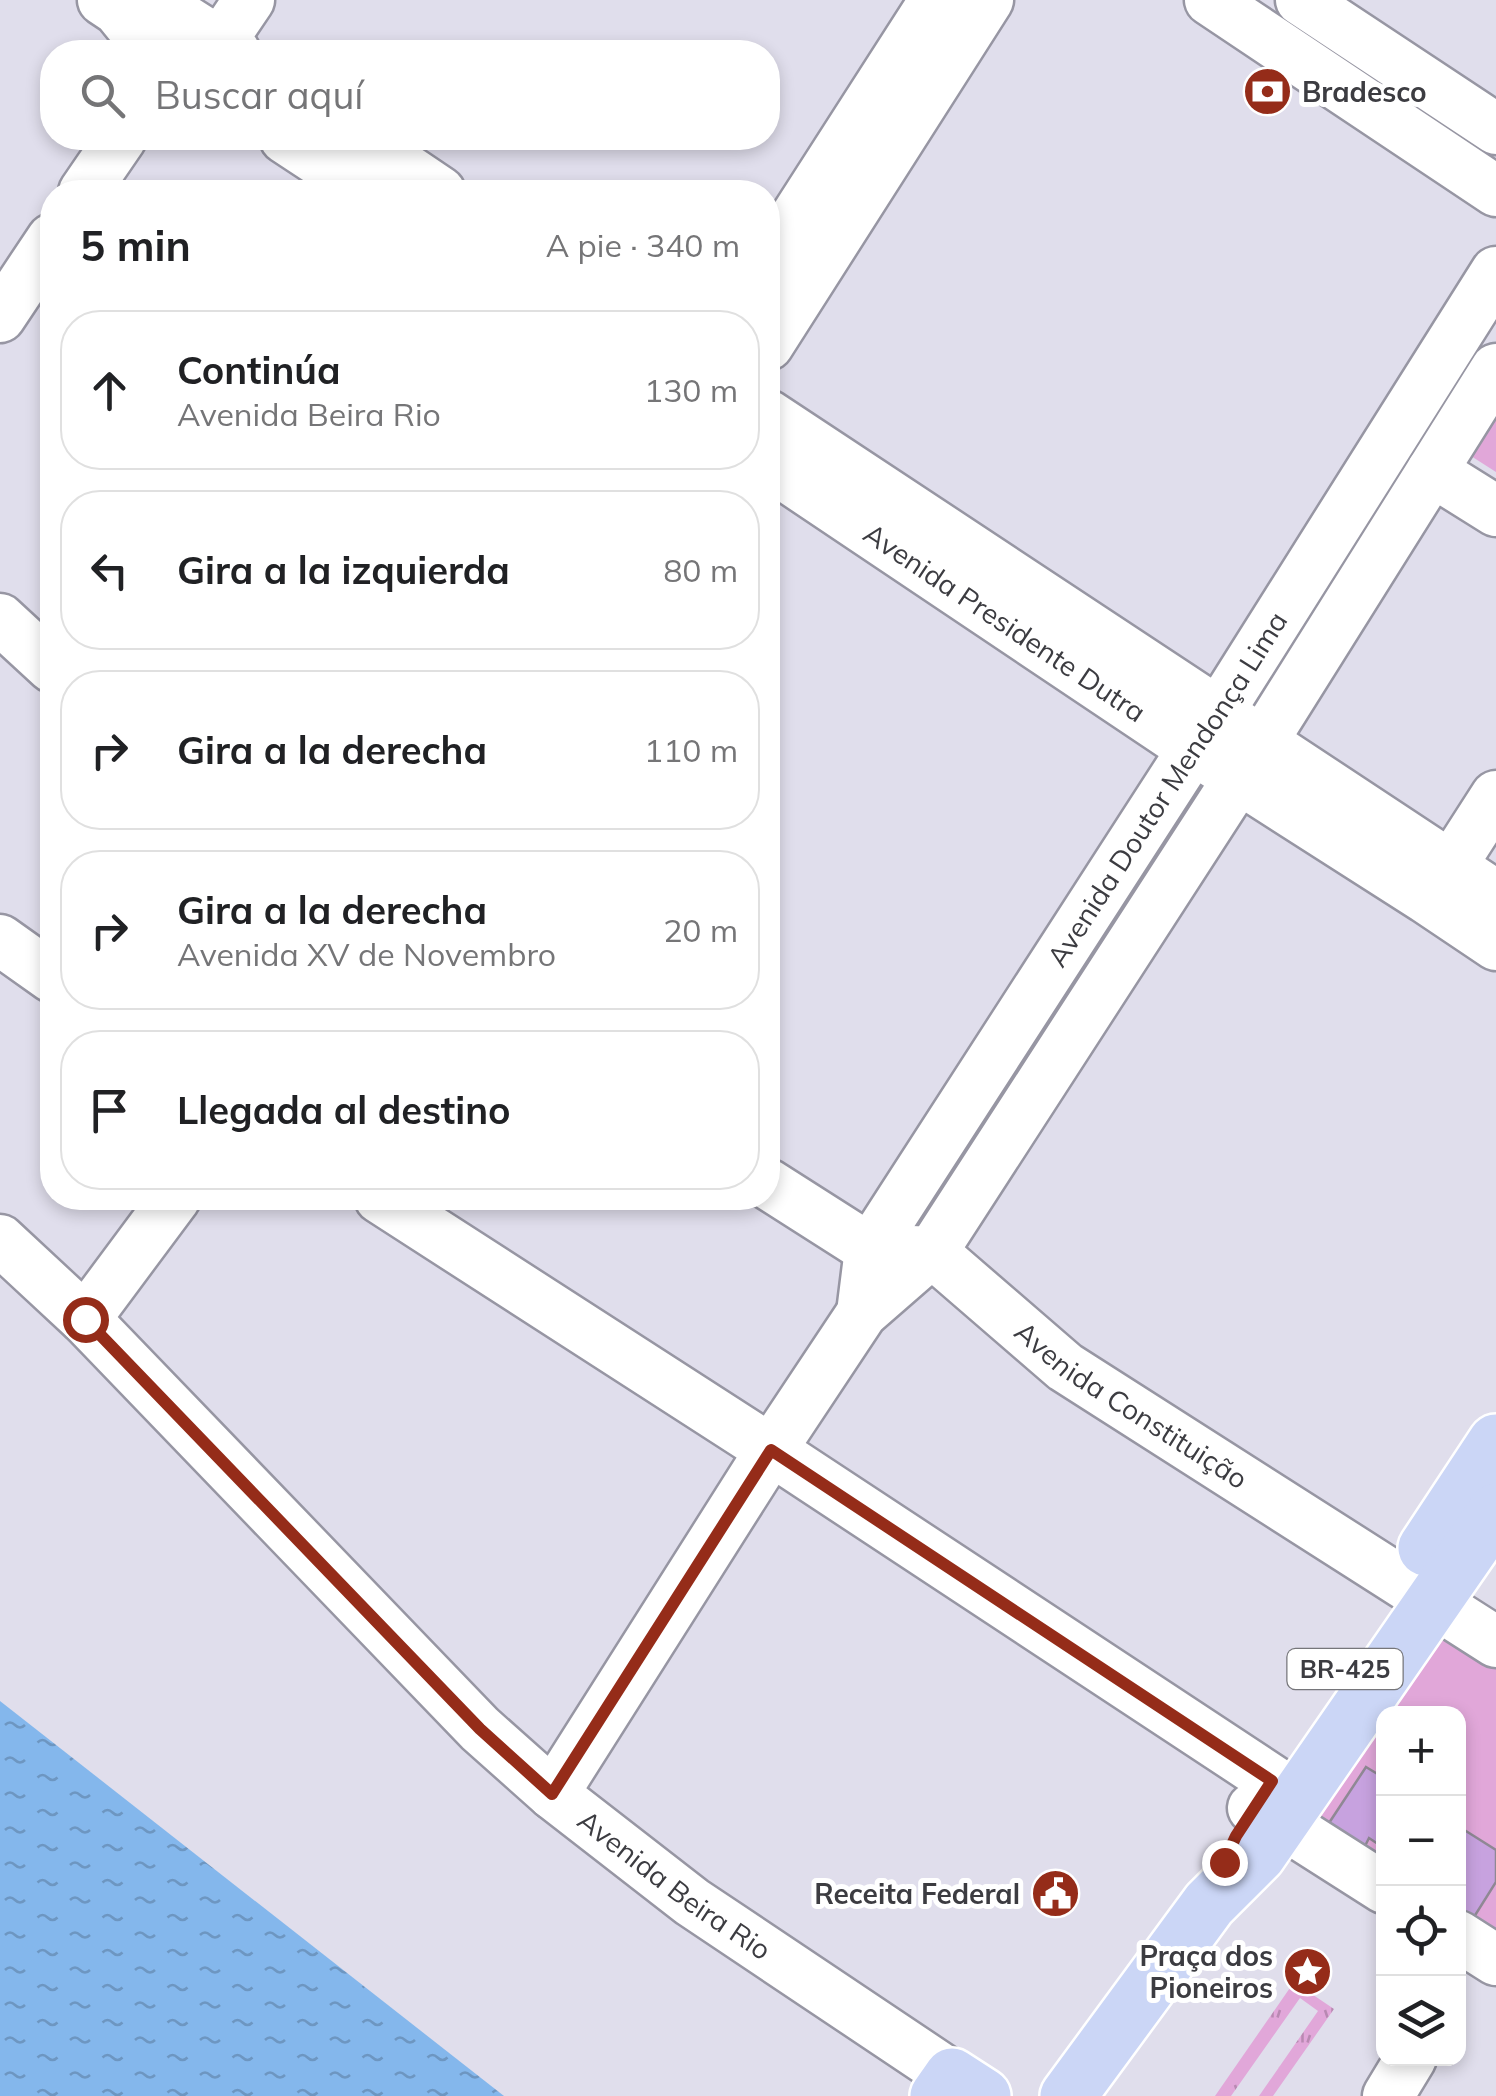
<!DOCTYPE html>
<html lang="es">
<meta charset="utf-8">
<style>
:root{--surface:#fff;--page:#f6f6f6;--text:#202124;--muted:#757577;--line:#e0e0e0}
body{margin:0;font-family:Mulish,sans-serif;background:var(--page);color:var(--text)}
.controls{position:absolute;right:30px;bottom:30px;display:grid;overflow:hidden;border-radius:20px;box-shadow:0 5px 15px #0003}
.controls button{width:90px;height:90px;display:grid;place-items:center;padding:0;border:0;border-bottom:2px solid var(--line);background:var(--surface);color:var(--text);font:50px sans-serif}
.stop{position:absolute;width:30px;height:30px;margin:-22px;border:8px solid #952c19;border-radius:50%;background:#fff}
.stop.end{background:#952c19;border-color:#fff;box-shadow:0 2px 10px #0008}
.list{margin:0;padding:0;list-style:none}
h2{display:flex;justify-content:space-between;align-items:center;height:130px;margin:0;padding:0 40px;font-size:42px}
h2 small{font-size:32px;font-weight:400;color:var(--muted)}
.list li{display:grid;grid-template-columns:65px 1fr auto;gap:30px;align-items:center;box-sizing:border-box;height:160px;margin:0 20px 20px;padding:0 20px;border:2px solid var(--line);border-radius:40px}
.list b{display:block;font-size:38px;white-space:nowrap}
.list p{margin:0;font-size:32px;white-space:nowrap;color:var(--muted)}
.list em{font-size:32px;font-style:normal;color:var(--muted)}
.icon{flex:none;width:55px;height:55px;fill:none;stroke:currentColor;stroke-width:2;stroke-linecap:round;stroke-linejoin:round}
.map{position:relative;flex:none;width:1496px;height:2096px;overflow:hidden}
.search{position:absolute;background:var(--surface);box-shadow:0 5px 15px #0003;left:40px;top:40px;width:740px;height:110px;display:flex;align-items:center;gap:25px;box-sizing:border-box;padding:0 35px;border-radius:40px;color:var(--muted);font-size:38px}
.panel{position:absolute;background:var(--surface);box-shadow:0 5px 15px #0003;left:40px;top:180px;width:740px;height:1030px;border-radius:40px}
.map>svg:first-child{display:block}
</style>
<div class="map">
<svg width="1496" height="2096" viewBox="0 0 1496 2096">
<defs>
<pattern id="grass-tufts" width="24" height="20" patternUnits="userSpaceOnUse" patternTransform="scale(2.5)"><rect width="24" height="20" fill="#e1a7d9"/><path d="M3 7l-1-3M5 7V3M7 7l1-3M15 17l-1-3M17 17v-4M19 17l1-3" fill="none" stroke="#b889b2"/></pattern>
<pattern id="water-ripples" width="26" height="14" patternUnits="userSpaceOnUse" patternTransform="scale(2.5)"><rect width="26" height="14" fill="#84b7ec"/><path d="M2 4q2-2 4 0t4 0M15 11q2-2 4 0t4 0" fill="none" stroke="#6d96c1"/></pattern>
</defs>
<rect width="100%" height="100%" fill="#e0deec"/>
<path fill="url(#grass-tufts)" d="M1294 1982 1334 2009 1273 2096H1259L1318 2011 1300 1998 1231 2096H1215Z"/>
<g fill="#e1a7d9">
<path d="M1496 417V472L1471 456Z"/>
<path d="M1444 1625 1496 1658V1946L1459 1922 1458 1714H1386Z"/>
<path d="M1383 1718V1874L1312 1828Z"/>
</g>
<path fill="url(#water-ripples)" d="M0 1701 504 2096H0Z"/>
<g fill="#c7a2df" stroke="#8f8894" stroke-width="2.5">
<path d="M1366 1767 1384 1778V1848L1369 1838 1365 1846 1329 1823Z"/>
<path d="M1458 1826 1496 1850V1882L1474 1917 1458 1907Z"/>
</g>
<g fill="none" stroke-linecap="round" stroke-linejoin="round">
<defs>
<g id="minor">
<path d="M103 0 118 10 152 52"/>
<path d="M1210 0 1496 191"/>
<path d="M1301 0 1496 129"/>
<path d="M118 10 172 12 235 52"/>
<path d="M214 52 249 0"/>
<path d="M285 138 367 192"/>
<path d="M360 138 440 192"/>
<path d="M84 192 121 138"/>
<path d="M768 260 935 0"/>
<path d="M0 317 52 239"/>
<path d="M768 345 988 0"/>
<path d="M768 415 1496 896"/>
<path id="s1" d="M768 464 1193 749 1426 898 1496 945"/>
<path d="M1432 471 1496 511"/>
<path d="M0 619 52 667"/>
<path d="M1432 890 1451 866 1496 796"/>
<path d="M0 940 52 977"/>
<path id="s2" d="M768 1184 870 1249 932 1252 1065 1367 1496 1642"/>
<path d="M380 1198 771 1450 1299 1798"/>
<path id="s3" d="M0 1240 85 1319 480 1729 553 1794 692 1902 952 2076"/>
<path id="s4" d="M862 1313 870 1249 1193 749 1218 713 1496 272"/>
<path d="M85 1319 175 1198"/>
<path d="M553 1794 771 1450 862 1313 932 1252 1262 742 1496 369"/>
<path d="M1253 1808 1282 1823 1384 1888"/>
<path d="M1458 1936 1496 1960"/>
<path d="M1388 2096 1411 2058"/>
</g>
<g id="major">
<path d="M1426 1548 1496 1442"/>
<path d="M938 2096 952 2076 983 2096"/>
<path d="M1068 2096 1209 1904 1258 1855 1496 1511"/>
</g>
</defs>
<use href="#minor" stroke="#9796a3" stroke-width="55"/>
<use href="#major" stroke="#fff" stroke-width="60"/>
<use href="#minor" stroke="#fff" stroke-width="50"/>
<use href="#major" stroke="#cbd6f6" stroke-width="55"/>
</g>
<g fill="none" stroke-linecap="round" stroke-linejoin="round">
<path stroke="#952c19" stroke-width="12" d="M85 1319 480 1729 552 1794 771 1450 1272 1781 1236 1836 1224 1862"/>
</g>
<defs>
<symbol id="bank-disc" viewBox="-11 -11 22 22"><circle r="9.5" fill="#952c19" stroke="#fff"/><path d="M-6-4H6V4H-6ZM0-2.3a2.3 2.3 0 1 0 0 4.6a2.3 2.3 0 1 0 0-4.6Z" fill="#fff"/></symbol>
<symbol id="civic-disc" viewBox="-11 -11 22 22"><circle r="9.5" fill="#952c19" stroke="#fff"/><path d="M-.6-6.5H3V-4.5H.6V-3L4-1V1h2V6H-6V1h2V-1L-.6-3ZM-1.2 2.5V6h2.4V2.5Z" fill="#fff"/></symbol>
<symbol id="sight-disc" viewBox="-11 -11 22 22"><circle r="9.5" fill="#952c19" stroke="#fff"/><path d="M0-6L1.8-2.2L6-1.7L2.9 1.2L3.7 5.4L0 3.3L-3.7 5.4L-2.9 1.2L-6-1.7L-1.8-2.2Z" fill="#fff"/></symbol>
</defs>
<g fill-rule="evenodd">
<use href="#bank-disc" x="1240" y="64" width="55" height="55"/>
<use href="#civic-disc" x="1028" y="1866" width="55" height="55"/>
<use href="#sight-disc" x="1280" y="1944" width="55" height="55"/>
</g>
<g text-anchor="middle" stroke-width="10" stroke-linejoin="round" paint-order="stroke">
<rect fill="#fff" stroke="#76767a" stroke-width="2.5" x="1287.5" y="1649" width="115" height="40" rx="8"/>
<g font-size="25" font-weight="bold" fill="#3c3c41">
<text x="1345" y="1678">BR-425</text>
</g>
<g font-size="28" font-weight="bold" fill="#3c3c41" stroke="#fff" text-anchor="end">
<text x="1302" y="102" text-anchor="start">Bradesco</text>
<text x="1020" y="1904">Receita Federal</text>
<text x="1273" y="1966">Praça dos<tspan x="1273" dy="32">Pioneiros</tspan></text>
</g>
<g font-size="28" fill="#3c3c41" stroke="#fff">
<text dy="10" stroke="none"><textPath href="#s1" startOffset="285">Avenida Presidente Dutra</textPath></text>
<text dy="10" stroke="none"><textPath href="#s4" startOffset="612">Avenida Doutor Mendonça Lima</textPath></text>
<text dy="10" stroke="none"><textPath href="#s2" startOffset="435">Avenida Constituição</textPath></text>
<text dy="10" stroke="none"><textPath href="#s3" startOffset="935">Avenida Beira Rio</textPath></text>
</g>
</g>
</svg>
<div class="controls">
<button>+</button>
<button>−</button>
<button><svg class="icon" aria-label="locate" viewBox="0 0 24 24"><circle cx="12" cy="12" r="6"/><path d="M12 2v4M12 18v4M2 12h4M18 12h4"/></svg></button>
<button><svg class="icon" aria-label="layers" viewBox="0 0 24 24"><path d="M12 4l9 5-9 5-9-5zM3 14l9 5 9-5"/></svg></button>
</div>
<div class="stop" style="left:85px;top:1319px"></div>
<div class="stop end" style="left:1224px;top:1862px"></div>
<div class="search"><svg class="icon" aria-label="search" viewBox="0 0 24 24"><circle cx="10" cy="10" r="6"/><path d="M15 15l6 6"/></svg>Buscar aquí</div>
<section class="panel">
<h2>5 min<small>A pie · 340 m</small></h2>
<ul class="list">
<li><svg class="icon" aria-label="ahead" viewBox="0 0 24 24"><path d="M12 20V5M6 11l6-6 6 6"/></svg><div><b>Continúa</b><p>Avenida Beira Rio</p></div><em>130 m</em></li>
<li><svg class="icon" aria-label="left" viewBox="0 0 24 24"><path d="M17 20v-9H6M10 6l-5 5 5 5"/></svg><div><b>Gira a la izquierda</b></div><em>80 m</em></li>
<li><svg class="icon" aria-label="right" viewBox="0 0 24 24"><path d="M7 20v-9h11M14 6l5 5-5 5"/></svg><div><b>Gira a la derecha</b></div><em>110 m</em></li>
<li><svg class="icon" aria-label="right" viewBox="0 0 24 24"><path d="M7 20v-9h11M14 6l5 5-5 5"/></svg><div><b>Gira a la derecha</b><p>Avenida XV de Novembro</p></div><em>20 m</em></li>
<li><svg class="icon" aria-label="arrive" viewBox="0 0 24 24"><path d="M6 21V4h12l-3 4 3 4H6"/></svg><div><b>Llegada al destino</b></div></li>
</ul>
</section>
</div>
